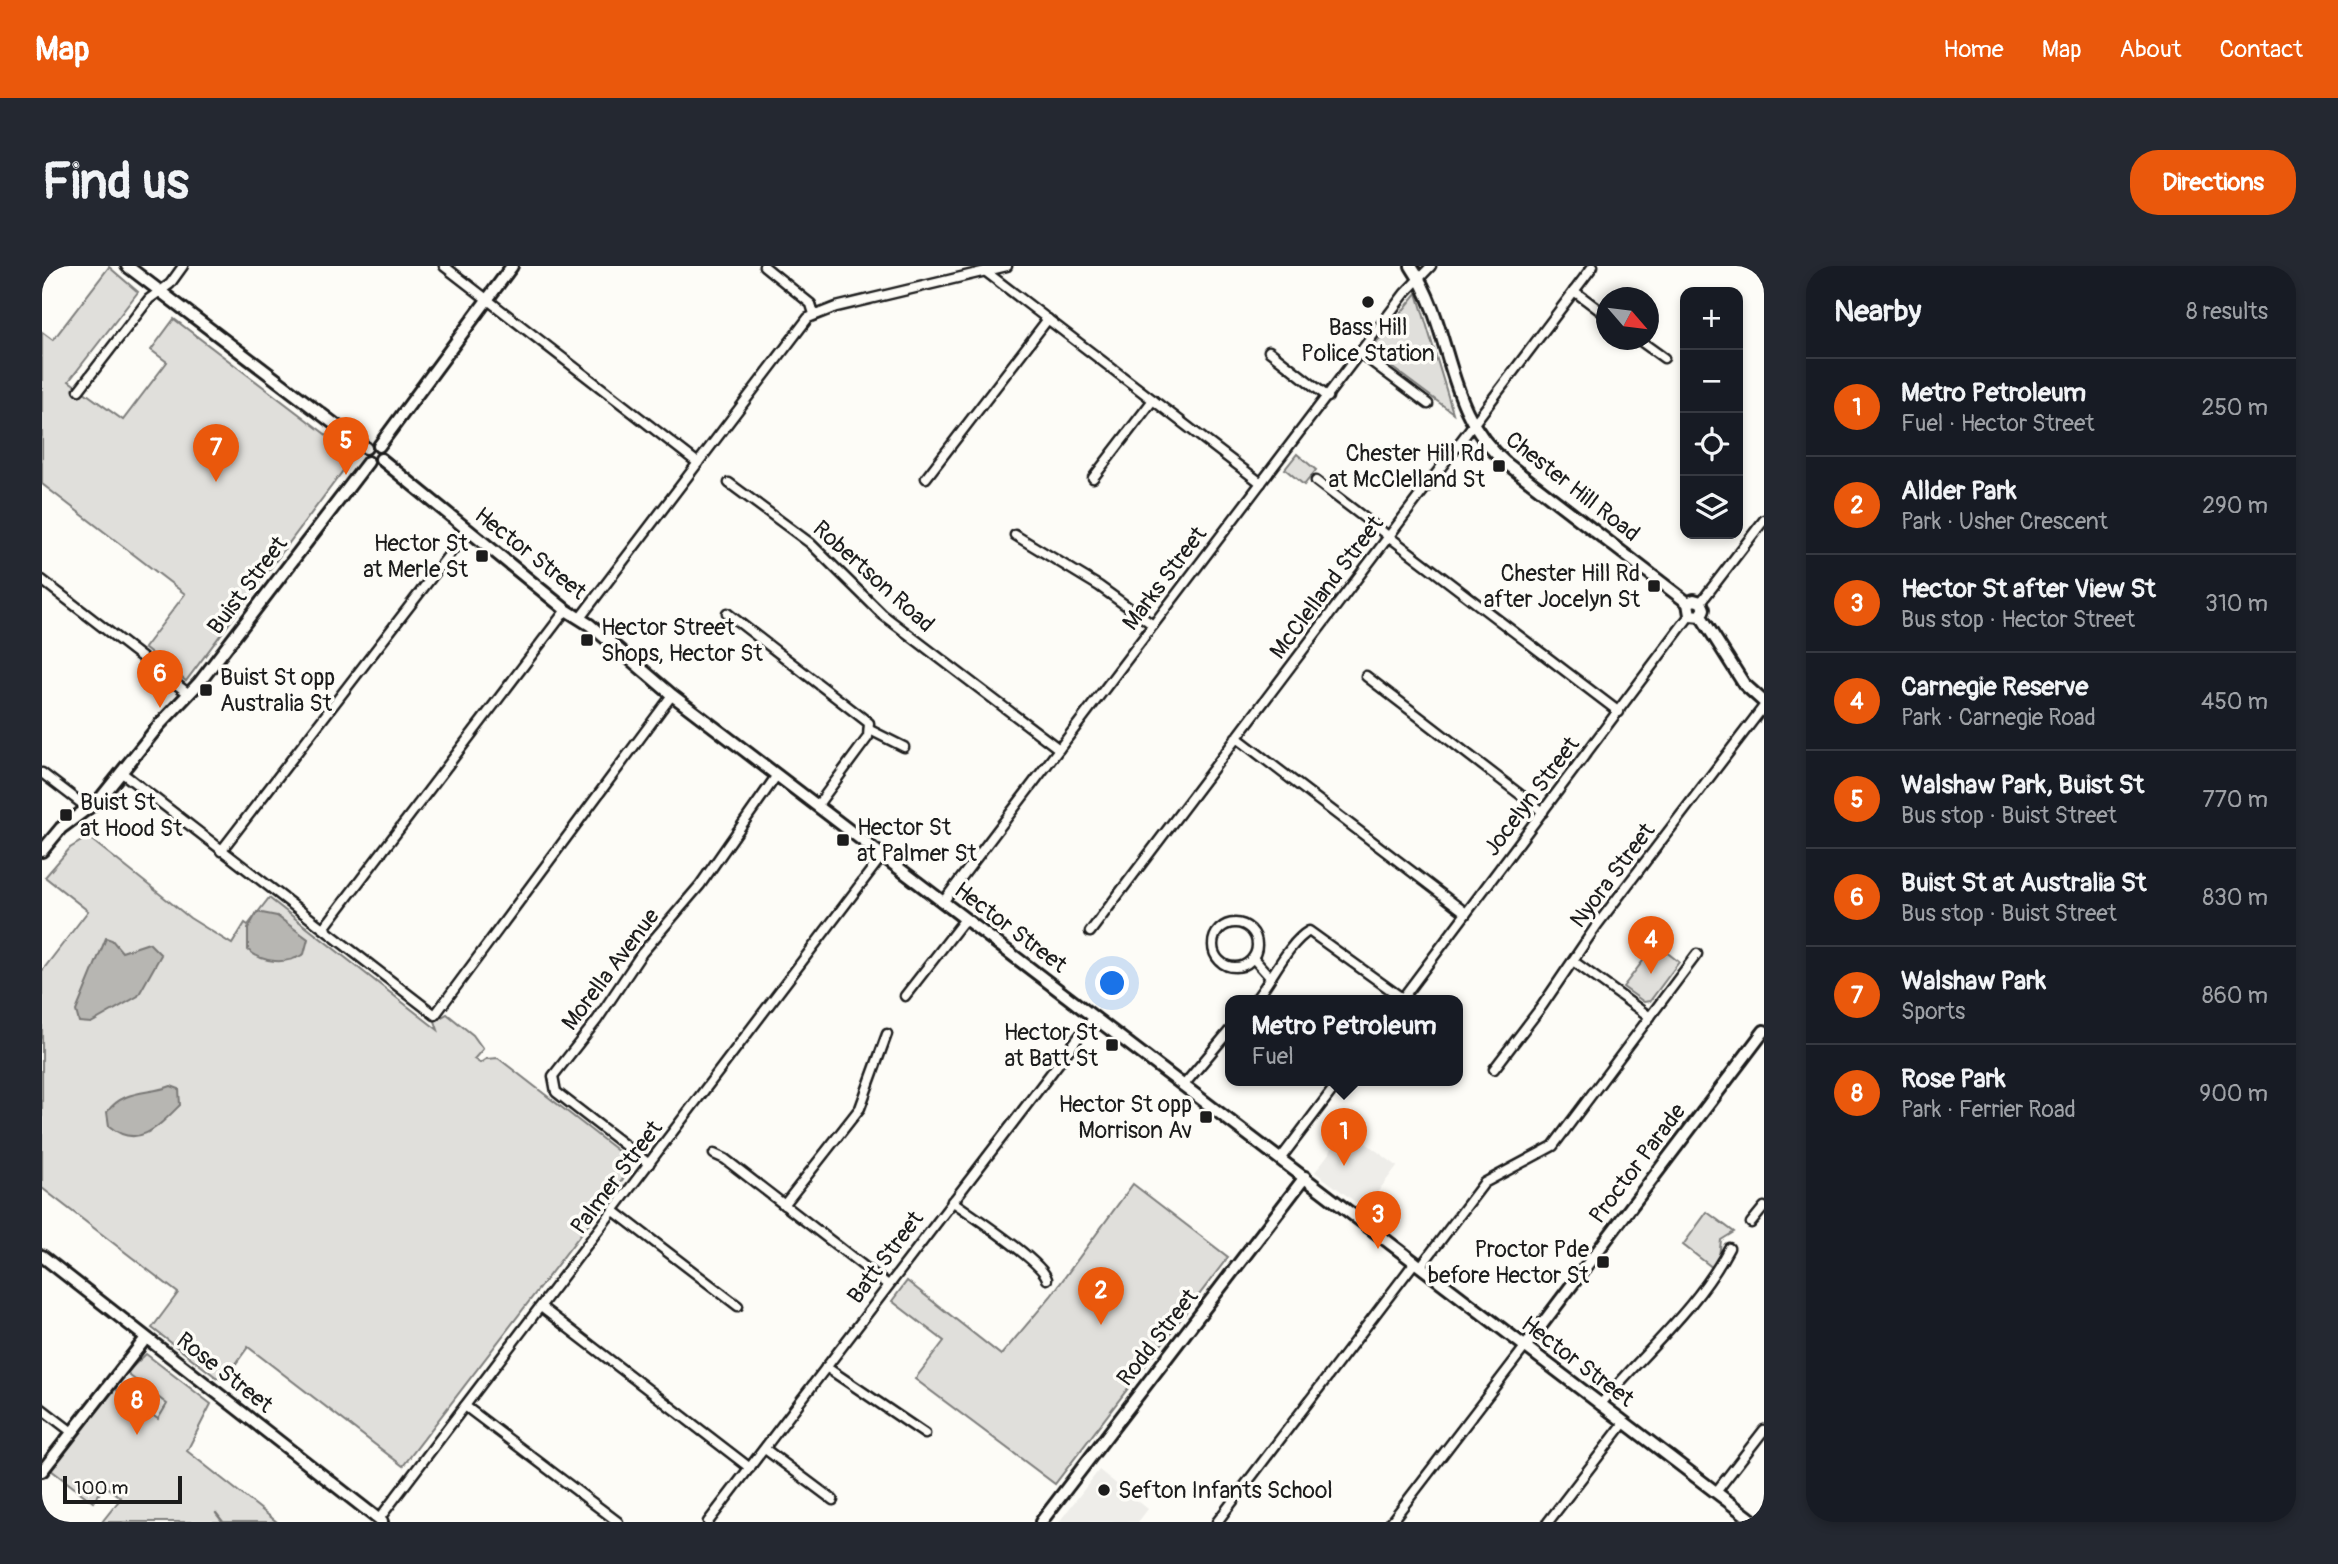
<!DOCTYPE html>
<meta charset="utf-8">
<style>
:root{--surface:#171b24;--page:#242831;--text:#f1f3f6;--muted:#9ea1a6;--line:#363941;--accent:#ea580c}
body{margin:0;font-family:Pangolin,sans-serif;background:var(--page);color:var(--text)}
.controls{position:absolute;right:21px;top:21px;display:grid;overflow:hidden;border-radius:14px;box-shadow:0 4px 10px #0003}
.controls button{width:63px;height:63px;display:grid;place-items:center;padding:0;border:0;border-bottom:2px solid var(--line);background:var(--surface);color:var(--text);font:35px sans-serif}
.compass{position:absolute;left:1554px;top:21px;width:63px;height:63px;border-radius:50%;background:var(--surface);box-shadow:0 4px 10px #0003;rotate:118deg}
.scale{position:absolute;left:21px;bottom:18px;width:119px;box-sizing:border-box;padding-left:7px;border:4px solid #1c1c1c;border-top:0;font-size:19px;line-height:24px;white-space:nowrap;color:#1c1c1c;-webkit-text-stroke:5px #fdfcf7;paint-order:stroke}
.you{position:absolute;left:1071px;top:718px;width:24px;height:24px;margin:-18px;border:5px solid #fff;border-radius:50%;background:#1a73e8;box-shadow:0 0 0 10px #1a73e833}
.badge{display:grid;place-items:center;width:46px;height:46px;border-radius:50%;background:var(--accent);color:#fff;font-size:23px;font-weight:700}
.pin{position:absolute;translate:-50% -58px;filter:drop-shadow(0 2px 4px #0008)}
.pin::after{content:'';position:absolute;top:37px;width:24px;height:21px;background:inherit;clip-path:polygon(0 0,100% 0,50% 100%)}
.popup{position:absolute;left:1183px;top:729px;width:238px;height:91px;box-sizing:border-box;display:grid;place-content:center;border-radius:14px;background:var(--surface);filter:drop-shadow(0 2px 5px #0005);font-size:23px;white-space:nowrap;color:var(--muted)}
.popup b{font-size:26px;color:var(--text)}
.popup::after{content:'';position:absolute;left:50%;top:100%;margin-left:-14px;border:14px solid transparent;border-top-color:var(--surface)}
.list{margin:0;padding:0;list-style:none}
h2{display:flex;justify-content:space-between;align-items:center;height:91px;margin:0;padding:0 28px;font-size:30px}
h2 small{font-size:23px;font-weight:400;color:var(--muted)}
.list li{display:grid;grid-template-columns:46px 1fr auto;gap:21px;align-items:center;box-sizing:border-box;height:98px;padding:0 28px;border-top:2px solid var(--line)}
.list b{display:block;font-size:26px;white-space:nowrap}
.list p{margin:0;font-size:23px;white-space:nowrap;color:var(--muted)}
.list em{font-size:23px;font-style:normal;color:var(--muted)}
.icon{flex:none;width:38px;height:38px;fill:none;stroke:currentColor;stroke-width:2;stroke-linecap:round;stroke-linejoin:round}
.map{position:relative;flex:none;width:1722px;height:1256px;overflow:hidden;border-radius:28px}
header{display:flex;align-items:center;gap:42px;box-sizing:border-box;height:98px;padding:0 35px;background:var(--accent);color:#fff}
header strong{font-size:33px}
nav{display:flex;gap:38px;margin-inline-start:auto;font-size:24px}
.intro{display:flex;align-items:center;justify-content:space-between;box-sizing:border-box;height:168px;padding:0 42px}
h1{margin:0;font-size:49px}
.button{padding:18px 32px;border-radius:28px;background:var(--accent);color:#fff;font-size:24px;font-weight:700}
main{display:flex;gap:42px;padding:0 42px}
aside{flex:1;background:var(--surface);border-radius:28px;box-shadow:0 4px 10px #0003}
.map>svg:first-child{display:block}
</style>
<header>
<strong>Map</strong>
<nav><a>Home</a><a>Map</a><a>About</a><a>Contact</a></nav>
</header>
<div class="intro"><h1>Find us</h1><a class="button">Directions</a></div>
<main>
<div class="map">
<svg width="1722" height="1256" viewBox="0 0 1722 1256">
<rect width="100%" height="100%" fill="#fdfcf7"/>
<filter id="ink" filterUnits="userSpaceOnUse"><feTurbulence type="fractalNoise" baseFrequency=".0143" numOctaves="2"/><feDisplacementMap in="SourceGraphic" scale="14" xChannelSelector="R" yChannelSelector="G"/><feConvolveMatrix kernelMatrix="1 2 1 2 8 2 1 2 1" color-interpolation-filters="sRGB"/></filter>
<g filter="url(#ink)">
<g fill="#eeede9">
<path d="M1305 863 1355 900 1323 943 1273 906Z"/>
<path d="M1057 1204 1106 1243 1096 1256H1017Z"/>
</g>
<g fill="#e0dfdb" stroke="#7e7e7c" stroke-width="2">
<path d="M67 1 96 26 27 115 81 154 125 96 109 84 132 53 312 190 144 415 102 382 143 328 0 218V66L11 74Z"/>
<path d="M1375 27 1411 147 1328 85Z"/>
<path d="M1255 188 1274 204 1262 219 1243 203Z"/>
<path d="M46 571 148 652 190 678 203 657 206 659 227 632 396 764 393 755 405 748 431 769 441 783 432 793 438 797 444 793 456 792 581 889 576 899 584 909 361 1200 206 1081 182 1114 174 1111 110 1062 136 1027 0 922V705L46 645 3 611 28 582Z"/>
<path d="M1614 678 1637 696 1608 735 1602 736 1581 721Z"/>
<path d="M1091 918 1186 991 1013 1218 873 1113 902 1075 850 1035 865 1015 959 1089 1009 1030Z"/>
<path d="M1665 946 1692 966 1679 974 1677 991 1671 1002 1641 979Z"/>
<path d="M104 1088 169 1138 145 1185 235 1256H60L79 1232 63 1220 51 1236 9 1204 72 1122 116 1153 125 1138 84 1107Z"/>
</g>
<g fill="#b7b6b2" stroke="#797876" stroke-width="2">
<path d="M215 646 235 650 266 673 262 688C244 699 221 697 206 684V663Z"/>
<path d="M64 672 70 674 80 686 107 677 119 689 96 730 49 757 37 756 34 745Z"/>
<path d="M129 820 137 823 138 839C116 861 95 884 67 860L65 846C82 823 105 829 129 820Z"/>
</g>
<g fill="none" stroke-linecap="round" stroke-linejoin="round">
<path stroke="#797876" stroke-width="2.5" d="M174 1247 181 1256"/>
<defs>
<g id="street">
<path d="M402 0 656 197"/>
<path d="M722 0 769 38 772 48"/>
<path d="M943 5 1219 217"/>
<path d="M1532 25 1564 49"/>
<path d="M1597 74 1622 92"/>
<path d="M1227 85 1286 131"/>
<path d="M1318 87 1386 138"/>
<path d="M37 124 107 33 128 18 141 0"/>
<path d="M884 212 1006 53"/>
<path d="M1051 212 1111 134"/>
<path d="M1274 215 1577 446"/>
<path d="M687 217 768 277 841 349 1017 483"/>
<path d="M973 269 1057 320 1111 359"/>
<path d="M0 314 147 428"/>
<path d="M1659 336 1722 254"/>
<path d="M685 347 827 457 826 471 775 540"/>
<path d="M538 352 766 52 794 41 965 0"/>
<path d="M1324 410 1501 546"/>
<path d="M828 464 862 481"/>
<path d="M1194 471 1424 647"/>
<path d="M79 506 393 749 630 429"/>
<path d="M0 507 47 543"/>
<path d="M179 585 426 264"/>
<path d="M901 636 1363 27 1389 0"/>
<circle cx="1193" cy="679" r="22"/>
<path d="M282 662 524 344"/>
<path d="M1048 666 1551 0"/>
<path d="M1211 692 1227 710"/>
<path d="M1531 695 1608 751"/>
<path d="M863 730 923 653"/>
<path d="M1213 734C1229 715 1246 677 1267 665L1360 732"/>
<path d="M1359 734 1648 349"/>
<path d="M1452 803 1500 740 1555 659 1722 440"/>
<path d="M1141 820 1188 764"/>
<path d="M672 888 683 893 846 1019"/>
<path d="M1239 892 1298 814"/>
<path d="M607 898 514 826 511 810 555 754 600 687 658 619 735 509"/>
<path d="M910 935C928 948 1001 996 1005 1013"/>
<path d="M742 939 818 842 845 768"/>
<path d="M572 945 696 1040"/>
<path d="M1709 957 1722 941"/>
<path d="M1379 1000 1442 917 1511 880 1655 688"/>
<path d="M499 1041 708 1202"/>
<path d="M784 1101 883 1168"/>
<path d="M1558 1139C1602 1086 1655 1043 1687 982"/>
<path d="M423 1140 576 1256"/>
<path d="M0 1143 30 1166"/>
<path d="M723 1183 791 1234"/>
<path d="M1674 1226 1722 1164"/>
<path d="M337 1253 840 590"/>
<path d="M0 1255 1 1256"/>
<path d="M666 1256 1052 751"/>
<path d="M1175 1256 1373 996"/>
<path d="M1349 1256 1483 1081"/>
<path d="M1506 1256 1582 1157"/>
</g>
<g id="secondary">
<path d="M85 0 324 182"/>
<path d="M1369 0C1412 64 1402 145 1464 197L1646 337"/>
<path d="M337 180 470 0"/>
<path d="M339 193 524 344 548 359 630 429 1713 1256"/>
<path d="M1646 337 1652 334 1659 336 1662 343 1659 350"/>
<path d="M1646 337 1648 349 1659 350"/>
<path d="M1659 350 1702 418 1722 436"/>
<path d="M0 585 19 562 58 533 118 458 157 417 326 196"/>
<path d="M0 990 340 1256"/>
<path d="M1483 1081 1722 765"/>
<path d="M0 1205 104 1072"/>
<path d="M999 1256 1263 911"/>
</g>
</defs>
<use href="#street" stroke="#1c1c1c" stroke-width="13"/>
<use href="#secondary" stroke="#1c1c1c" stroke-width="16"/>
<use href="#street" stroke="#fdfcf7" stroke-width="8"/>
<use href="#secondary" stroke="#fdfcf7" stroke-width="10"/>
</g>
</g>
<g fill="#1c1c1c" stroke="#fdfcf7" stroke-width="2.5">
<circle cx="1326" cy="36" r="7"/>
<rect x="1450" y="193" width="14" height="14" rx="3.5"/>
<rect x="433" y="283" width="14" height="14" rx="3.5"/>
<rect x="1605" y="313" width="14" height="14" rx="3.5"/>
<rect x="538" y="367" width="14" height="14" rx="3.5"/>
<rect x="157" y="417" width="14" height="14" rx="3.5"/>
<rect x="17" y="542" width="14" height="14" rx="3.5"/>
<rect x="794" y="567" width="14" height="14" rx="3.5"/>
<rect x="1063" y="772" width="14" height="14" rx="3.5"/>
<rect x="1157" y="844" width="14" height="14" rx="3.5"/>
<rect x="1554" y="989" width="14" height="14" rx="3.5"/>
<circle cx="1062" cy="1224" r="7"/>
</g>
<g text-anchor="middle" stroke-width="7" stroke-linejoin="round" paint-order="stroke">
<g font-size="23" fill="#1c1c1c" stroke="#fdfcf7" text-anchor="end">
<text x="1326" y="69" text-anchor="middle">Bass Hill<tspan x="1326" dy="26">Police Station</tspan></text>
<text x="1443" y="195">Chester Hill Rd<tspan x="1443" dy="26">at McClelland St</tspan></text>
<text x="426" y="285">Hector St<tspan x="426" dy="26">at Merle St</tspan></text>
<text x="1598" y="315">Chester Hill Rd<tspan x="1598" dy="26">after Jocelyn St</tspan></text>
<text x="559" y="369" text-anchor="start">Hector Street<tspan x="559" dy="26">Shops, Hector St</tspan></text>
<text x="178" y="419" text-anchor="start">Buist St opp<tspan x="178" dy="26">Australia St</tspan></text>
<text x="38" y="544" text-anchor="start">Buist St<tspan x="38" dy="26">at Hood St</tspan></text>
<text x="815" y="569" text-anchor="start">Hector St<tspan x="815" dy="26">at Palmer St</tspan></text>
<text x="1056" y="774">Hector St<tspan x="1056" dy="26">at Batt St</tspan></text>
<text x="1150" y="846">Hector St opp<tspan x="1150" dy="26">Morrison Av</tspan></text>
<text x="1547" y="991">Proctor Pde<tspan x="1547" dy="26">before Hector St</tspan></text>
<text x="1076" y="1232" text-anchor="start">Sefton Infants School</text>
</g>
<g font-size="23" fill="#1c1c1c" stroke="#fdfcf7">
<text transform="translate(1531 220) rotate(38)" y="8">Chester Hill Road</text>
<text transform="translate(489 287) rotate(38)" y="8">Hector Street</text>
<text transform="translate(832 310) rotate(42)" y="8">Robertson Road</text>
<text transform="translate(1122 312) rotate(-53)" y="8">Marks Street</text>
<text transform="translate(205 319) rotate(-53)" y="8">Buist Street</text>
<text transform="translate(1284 321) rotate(-53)" y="8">McClelland Street</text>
<text transform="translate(1489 530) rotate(-53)" y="8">Jocelyn Street</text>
<text transform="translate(1570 609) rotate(-53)" y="8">Nyora Street</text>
<text transform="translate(969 661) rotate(37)" y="8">Hector Street</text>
<text transform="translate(568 703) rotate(-53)" y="8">Morella Avenue</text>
<text transform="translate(1595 897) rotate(-53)" y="8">Proctor Parade</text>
<text transform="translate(574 911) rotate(-53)" y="8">Palmer Street</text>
<text transform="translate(843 991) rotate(-53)" y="8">Batt Street</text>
<text transform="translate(1115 1071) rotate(-52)" y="8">Rodd Street</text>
<text transform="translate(1536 1095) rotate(37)" y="8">Hector Street</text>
<text transform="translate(183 1106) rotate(38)" y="8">Rose Street</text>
</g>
</g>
</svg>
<div class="controls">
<button>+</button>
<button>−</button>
<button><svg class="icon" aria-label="locate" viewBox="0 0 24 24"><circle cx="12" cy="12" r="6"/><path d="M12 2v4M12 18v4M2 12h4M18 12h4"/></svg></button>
<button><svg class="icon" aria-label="layers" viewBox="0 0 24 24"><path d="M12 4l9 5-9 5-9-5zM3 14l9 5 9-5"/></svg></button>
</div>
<svg class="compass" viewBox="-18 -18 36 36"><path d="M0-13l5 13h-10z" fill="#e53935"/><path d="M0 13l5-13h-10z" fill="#9ea1a6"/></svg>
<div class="scale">100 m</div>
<div class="you"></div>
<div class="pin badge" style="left:1302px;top:900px">1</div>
<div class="popup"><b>Metro Petroleum</b>Fuel</div>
<div class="pin badge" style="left:1059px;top:1059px">2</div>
<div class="pin badge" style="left:1336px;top:983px">3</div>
<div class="pin badge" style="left:1609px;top:708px">4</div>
<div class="pin badge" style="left:304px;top:209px">5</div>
<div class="pin badge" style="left:118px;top:442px">6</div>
<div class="pin badge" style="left:174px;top:216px">7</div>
<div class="pin badge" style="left:95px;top:1169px">8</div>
</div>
<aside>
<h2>Nearby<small>8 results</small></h2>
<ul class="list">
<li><span class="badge">1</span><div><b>Metro Petroleum</b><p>Fuel · Hector Street</p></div><em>250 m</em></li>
<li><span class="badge">2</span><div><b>Allder Park</b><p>Park · Usher Crescent</p></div><em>290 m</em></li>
<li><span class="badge">3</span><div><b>Hector St after View St</b><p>Bus stop · Hector Street</p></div><em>310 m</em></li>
<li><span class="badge">4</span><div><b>Carnegie Reserve</b><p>Park · Carnegie Road</p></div><em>450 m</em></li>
<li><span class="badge">5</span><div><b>Walshaw Park, Buist St</b><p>Bus stop · Buist Street</p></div><em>770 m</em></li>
<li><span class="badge">6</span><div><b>Buist St at Australia St</b><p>Bus stop · Buist Street</p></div><em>830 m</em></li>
<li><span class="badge">7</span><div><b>Walshaw Park</b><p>Sports</p></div><em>860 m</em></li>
<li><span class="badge">8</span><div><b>Rose Park</b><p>Park · Ferrier Road</p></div><em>900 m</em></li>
</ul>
</aside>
</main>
